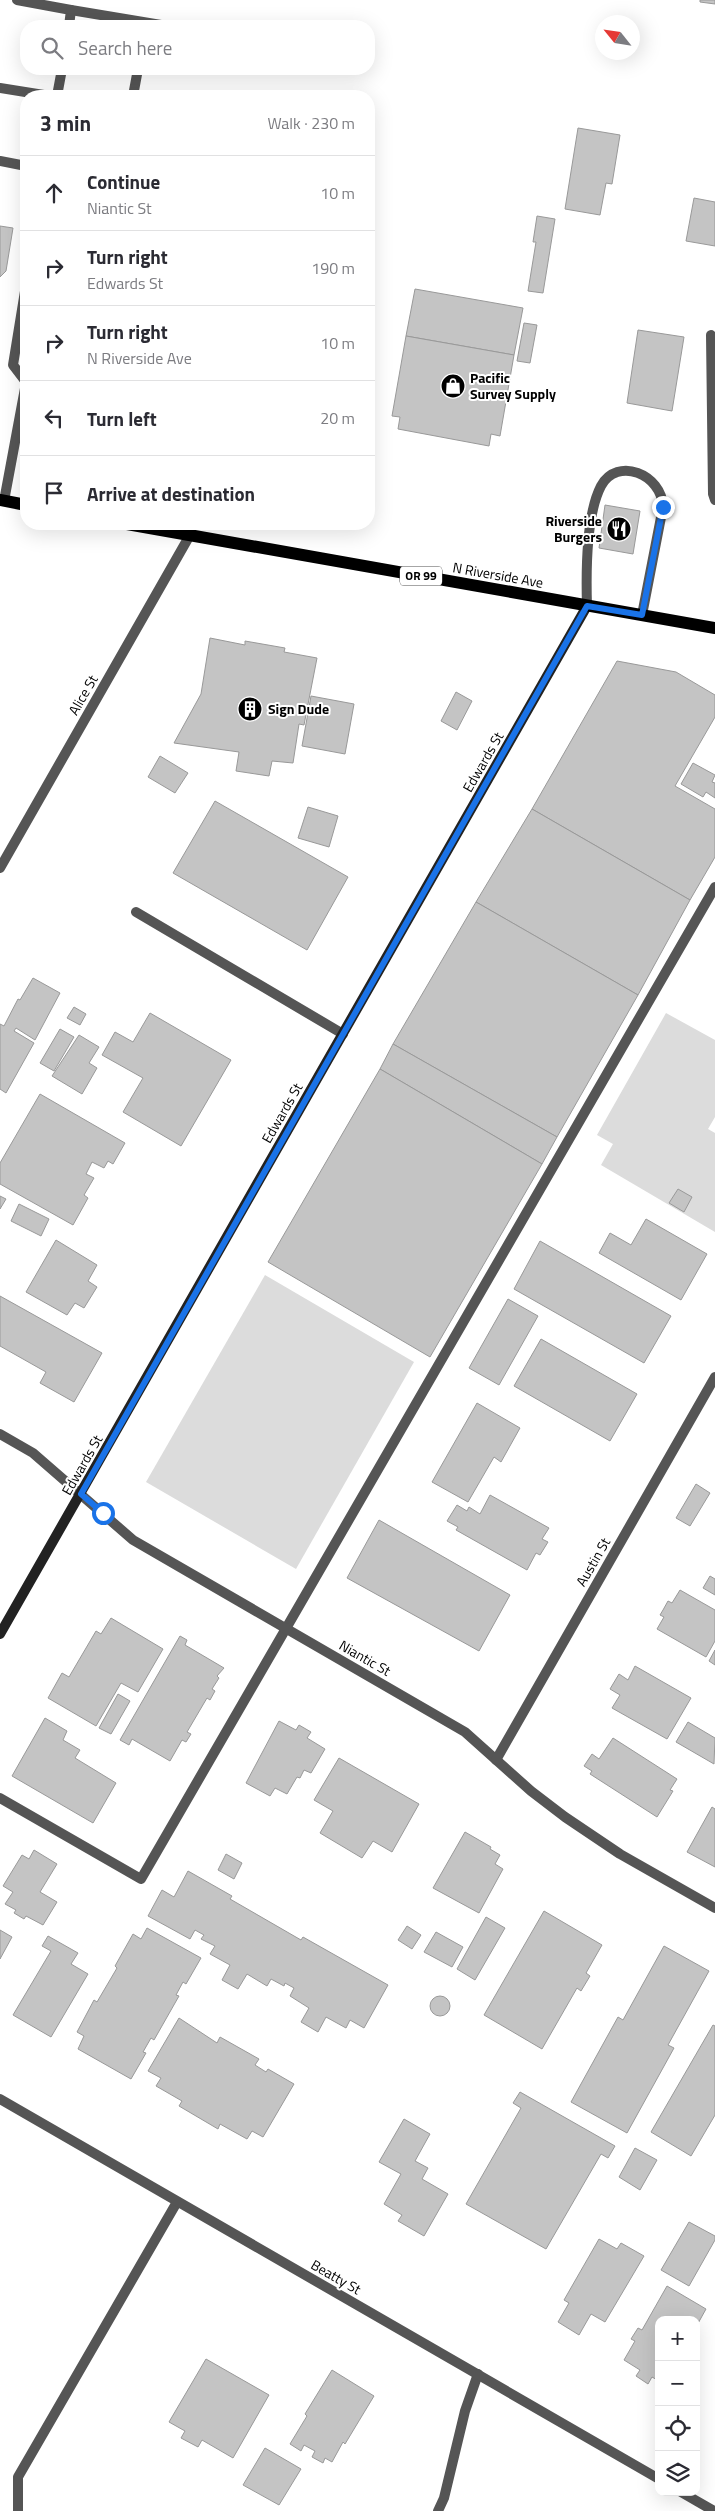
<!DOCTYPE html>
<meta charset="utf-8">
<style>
:root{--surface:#fff;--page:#f2f2f3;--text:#2b2b33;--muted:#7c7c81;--line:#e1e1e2}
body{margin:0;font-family:"Titillium Web",sans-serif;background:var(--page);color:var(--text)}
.controls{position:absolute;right:15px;bottom:15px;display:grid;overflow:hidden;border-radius:10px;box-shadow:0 5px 20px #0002}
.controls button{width:45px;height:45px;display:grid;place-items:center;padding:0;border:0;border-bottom:1px solid var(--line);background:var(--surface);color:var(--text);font:25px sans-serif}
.compass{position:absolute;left:595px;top:15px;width:45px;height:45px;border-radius:50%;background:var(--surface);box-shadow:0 5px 20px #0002;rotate:300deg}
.stop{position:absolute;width:15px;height:15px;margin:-11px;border:4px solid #1a73e8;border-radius:50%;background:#fff}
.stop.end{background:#1a73e8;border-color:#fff;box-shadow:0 1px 5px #0008}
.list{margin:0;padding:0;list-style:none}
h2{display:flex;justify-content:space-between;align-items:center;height:65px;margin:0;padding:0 20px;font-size:21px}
h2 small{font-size:16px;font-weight:400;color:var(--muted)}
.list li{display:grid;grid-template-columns:32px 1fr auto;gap:15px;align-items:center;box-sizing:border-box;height:75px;padding:0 20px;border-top:1px solid var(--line)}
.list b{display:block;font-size:19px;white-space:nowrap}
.list p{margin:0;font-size:16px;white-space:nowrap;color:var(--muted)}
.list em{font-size:16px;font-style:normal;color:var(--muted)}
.icon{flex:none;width:28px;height:28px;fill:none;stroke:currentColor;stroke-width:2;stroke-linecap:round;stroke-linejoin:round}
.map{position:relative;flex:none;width:715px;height:2511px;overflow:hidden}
.search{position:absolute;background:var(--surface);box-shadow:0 5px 20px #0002;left:20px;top:20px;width:355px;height:55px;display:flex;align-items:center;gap:12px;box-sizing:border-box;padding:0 18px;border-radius:20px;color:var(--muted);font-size:19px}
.panel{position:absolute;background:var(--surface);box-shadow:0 5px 20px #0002;left:20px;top:90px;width:355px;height:440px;border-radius:20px}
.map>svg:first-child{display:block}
</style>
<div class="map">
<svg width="715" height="2511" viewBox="0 0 715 2511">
<rect width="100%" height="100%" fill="#fff"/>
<g fill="#dcdcdc">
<path d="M666 1013 715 1040V1117L708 1129 715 1133V1232L601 1165 613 1144 597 1135Z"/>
<path d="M265 1275 414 1362 296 1569 146 1482Z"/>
</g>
<g fill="#c4c4c4" stroke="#999">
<path d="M700 0H715V4L700 2Z"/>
<path d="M578 128 620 135 612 184 606 183 600 215 565 209Z"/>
<path d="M694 198 715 202V246L686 241Z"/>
<path d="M537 216 555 219 543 293 528 291 536 242H533Z"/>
<path d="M0 226 13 228 6 271 0 277Z"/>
<path d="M415 289 523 308 514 355 406 336Z"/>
<path d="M524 323 537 325 530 363 517 361Z"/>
<path d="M638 330 684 337 672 411 627 403Z"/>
<path d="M406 336 514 355 500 436 491 434 489 446 398 429 400 417 392 416Z"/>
<path d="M605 505 640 511 633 554 599 548Z"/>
<path d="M210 638 245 645V641L285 648 284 652 317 658 304 725 299 724 293 763 272 761 269 776 236 771 239 752 174 743 201 694Z"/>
<path d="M617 661 676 672 715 695V717L675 786 715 809V857L690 900 532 809Z"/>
<path d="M456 692 472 701 457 730 441 721Z"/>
<path d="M311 696 354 704 345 754 302 746Z"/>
<path d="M160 756 188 773 175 793 148 777Z"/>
<path d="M693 763 715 775 712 782 715 783V798L706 792 703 797 681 784Z"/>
<path d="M215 801 348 877 307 950 173 873Z"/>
<path d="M308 807 338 816 329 847 298 838Z"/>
<path d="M532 809 690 900 638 995 476 902Z"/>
<path d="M476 902 638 995 557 1137 393 1044Z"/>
<path d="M33 978 60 993 35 1040 16 1028 14 1031 34 1043 6 1093 0 1089V1024L4 1026 18 999 20 1000Z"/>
<path d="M74 1007 86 1014 80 1025 67 1018Z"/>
<path d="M150 1013 231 1060 181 1146 123 1112 143 1078 102 1055 115 1032 133 1042Z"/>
<path d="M60 1029 74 1037 54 1071 40 1063Z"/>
<path d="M79 1035 99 1047 89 1063 97 1068 82 1094 52 1076Z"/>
<path d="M393 1044 557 1137 542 1164 380 1069Z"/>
<path d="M380 1069 542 1164 430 1357 268 1262Z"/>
<path d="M40 1094 125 1143 113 1164 108 1161 104 1168 92 1162 86 1174 94 1178 84 1195 88 1198 73 1225 0 1184V1163Z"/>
<path d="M678 1189 692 1197 684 1212 669 1203Z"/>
<path d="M0 1196 6 1199 0 1209Z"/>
<path d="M19 1204 49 1219 41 1236 11 1221Z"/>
<path d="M646 1219 707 1254 681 1300 599 1253 610 1233 631 1245Z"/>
<path d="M56 1240 97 1265 88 1281 97 1287 84 1308 75 1303 67 1315 26 1292Z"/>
<path d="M540 1241 671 1316 644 1363 514 1289Z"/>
<path d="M0 1296 102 1353 74 1402 40 1383 46 1372 0 1346Z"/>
<path d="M508 1299 538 1316 499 1385 469 1368Z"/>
<path d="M541 1339 637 1394 610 1441 514 1386Z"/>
<path d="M477 1403 520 1428 501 1462 494 1457 468 1502 432 1482Z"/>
<path d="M696 1484 710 1493 690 1526 676 1518Z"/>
<path d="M490 1495 549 1528 542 1539 548 1542 540 1555 536 1553 527 1570 456 1530 458 1527 447 1521 457 1505 467 1511 469 1507 480 1514Z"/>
<path d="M379 1520 510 1595 479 1651 347 1578Z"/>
<path d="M710 1576 715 1579V1595L703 1588Z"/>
<path d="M680 1590 715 1610V1641L706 1657 657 1629 664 1617 660 1615 663 1610 668 1601 672 1603Z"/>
<path d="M111 1618 163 1649 138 1692 121 1683 96 1726 48 1698 62 1673 69 1677 96 1631 101 1634Z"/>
<path d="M180 1636 187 1640 185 1645 224 1668 217 1676 219 1678 212 1689 215 1691 210 1700 207 1698 187 1732 191 1734 186 1742 182 1740 170 1761 132 1739 129 1745 120 1740Z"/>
<path d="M715 1650V1665L709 1661Z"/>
<path d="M635 1666 691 1698 667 1739 612 1708 620 1695 610 1689 619 1674 628 1680Z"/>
<path d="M118 1694 130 1701 111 1734 99 1728Z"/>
<path d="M45 1718 67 1731 63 1740 80 1750 75 1758 116 1783 93 1823 12 1776Z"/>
<path d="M279 1721 296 1730 299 1725 311 1732 307 1738 325 1749 311 1773 304 1770 300 1778 297 1777 287 1794 275 1788 270 1796 246 1783Z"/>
<path d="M688 1722 715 1738 714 1764 676 1742Z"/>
<path d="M613 1738 677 1779 670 1790 673 1791 657 1817 590 1774 592 1771 584 1766 592 1754 599 1759Z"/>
<path d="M339 1758 419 1804 392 1852 373 1841 362 1858 320 1833 333 1811 314 1800Z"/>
<path d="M712 1807 715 1809V1867L687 1852Z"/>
<path d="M465 1832 491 1847 490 1849 500 1855 495 1864 503 1869 479 1913 433 1888Z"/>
<path d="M34 1850 57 1864 40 1892 57 1902 43 1925 26 1916 24 1919 14 1913 16 1910 5 1904 13 1892 3 1886 22 1855 29 1859Z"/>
<path d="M226 1854 242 1863 234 1879 218 1870Z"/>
<path d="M188 1871 232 1896 230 1899 301 1940 303 1937 388 1985 364 2028 350 2020 346 2028 326 2017 318 2032 301 2022 309 2008 290 1996 294 1988 285 1983 284 1986 271 1979 267 1986 247 1974 238 1989 222 1980 230 1965 210 1954 215 1946 201 1939 204 1935 195 1930 190 1939 148 1916 162 1890 174 1897Z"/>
<path d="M544 1911 602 1945 586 1973 590 1976 581 1991 577 1988 542 2049 484 2015Z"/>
<path d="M486 1917 505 1928 475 1980 457 1969Z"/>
<path d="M407 1926 421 1935 412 1949 398 1940Z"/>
<path d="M147 1928 201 1958 186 1984 183 1982 176 1995 179 1996 154 2040 151 2038 143 2052 146 2053 131 2079 78 2049 84 2036 77 2032 94 2000 97 2002 117 1968 115 1966 133 1934 141 1939Z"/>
<path d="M0 1930 12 1937 0 1959Z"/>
<path d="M436 1932 463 1947 452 1967 424 1952Z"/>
<path d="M48 1936 78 1953 71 1964 88 1974 51 2037 13 2015 51 1951 42 1946Z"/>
<path d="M664 1946 709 1971 668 2045 674 2048 627 2133 571 2102 618 2017 623 2020Z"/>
<circle cx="440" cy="2006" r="10"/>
<path d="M179 2018 217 2043 220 2037 259 2059 255 2065 266 2072 268 2069 294 2084 263 2137 252 2131 247 2139 220 2124 218 2129 179 2106 182 2101 156 2086 161 2078 148 2071Z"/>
<path d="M713 2025 715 2026V2115L691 2156 651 2132Z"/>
<path d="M520 2092 615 2146 608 2158 601 2154 546 2249 466 2204 521 2108 513 2103Z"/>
<path d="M404 2119 430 2134 415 2161 428 2168 422 2179 448 2194 424 2236 398 2221 402 2215 384 2204 401 2174 379 2162Z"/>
<path d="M635 2148 657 2160 640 2190 619 2177Z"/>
<path d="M689 2222 715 2236V2240L689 2286 661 2270Z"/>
<path d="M599 2239 617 2249 621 2243 644 2256 605 2322 591 2314 579 2335 558 2322 569 2303 564 2300Z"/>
<path d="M667 2286 706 2309 696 2327V2320H659V2381L652 2377 648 2384 636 2376 640 2370 624 2360 635 2341 631 2339 638 2328 642 2330Z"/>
<path d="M206 2359 269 2395 233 2458 202 2440 198 2447 181 2438 185 2431 169 2422Z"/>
<path d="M332 2370 374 2396 345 2444 343 2442 332 2462 325 2458 323 2463 312 2457 315 2451 304 2445 301 2451 290 2444 307 2416 305 2414Z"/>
<path d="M265 2448 301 2469 279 2505 243 2485Z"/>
</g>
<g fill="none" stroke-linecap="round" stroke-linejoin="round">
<g stroke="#555" stroke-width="10">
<path d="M17 0 71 10 69 26"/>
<path d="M71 10 167 26"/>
<path d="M0 88 50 96"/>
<path d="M57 96 62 69"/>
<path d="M133 96 138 69"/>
<path d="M0 161 26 166"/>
<path d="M711 335 713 494 715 500"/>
<path d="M26 382 13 365 26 285"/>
<path d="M4 501 26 383"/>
<path d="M587 606C586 573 586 515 601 486 617 456 662 474 663 507L642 615"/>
<path d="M136 912 343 1034"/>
<path d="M0 1798 141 1879 715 887"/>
<path d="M18 2511V2477L177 2202"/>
<path d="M438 2511 444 2498 465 2411 478 2374"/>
</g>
<g stroke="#555" stroke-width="10">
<path d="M0 868 190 535"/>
<path d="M0 1434 33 1453 133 1540 465 1732 531 1791 565 1817 620 1854 715 1908"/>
<path d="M496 1760 715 1377"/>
<path d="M0 2099 659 2479"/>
<path d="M681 2492 714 2511"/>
</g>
<path stroke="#222" stroke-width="10" d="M0 1634 587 606"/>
<g stroke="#000" stroke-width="12">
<path d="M0 500 26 505"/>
<path d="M127 524 715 628"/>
</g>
</g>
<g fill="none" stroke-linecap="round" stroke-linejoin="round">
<path stroke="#1a73e8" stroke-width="6" d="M103 1513 81 1494 587 606 642 615 663 507"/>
</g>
<defs>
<symbol id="shop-disc" viewBox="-11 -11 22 22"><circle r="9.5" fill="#000" stroke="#fff"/><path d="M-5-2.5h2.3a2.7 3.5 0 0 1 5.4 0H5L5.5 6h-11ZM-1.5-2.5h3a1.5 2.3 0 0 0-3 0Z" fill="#fff"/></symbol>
<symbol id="restaurant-disc" viewBox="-11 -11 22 22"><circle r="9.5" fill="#000" stroke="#fff"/><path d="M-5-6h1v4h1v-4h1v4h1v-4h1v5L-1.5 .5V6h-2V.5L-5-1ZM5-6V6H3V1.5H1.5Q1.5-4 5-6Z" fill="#fff"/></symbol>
<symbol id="building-disc" viewBox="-11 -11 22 22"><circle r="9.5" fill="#000" stroke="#fff"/><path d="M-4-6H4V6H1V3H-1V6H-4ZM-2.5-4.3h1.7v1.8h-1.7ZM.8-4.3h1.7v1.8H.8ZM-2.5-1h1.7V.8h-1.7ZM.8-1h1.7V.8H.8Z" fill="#fff"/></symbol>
</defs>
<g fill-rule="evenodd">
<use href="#shop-disc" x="439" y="372" width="28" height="28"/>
<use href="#restaurant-disc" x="605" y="515" width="28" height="28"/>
<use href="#building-disc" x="236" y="695" width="28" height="28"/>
</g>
<g text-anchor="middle" stroke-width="4" stroke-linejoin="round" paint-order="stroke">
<rect fill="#fff" stroke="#4c4c4c" stroke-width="1" x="400" y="566.5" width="42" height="19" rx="4"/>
<g font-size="12" font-weight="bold" fill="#000">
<text x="421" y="580">OR 99</text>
</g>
<g font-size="14" font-weight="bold" fill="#000" stroke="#fff" text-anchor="start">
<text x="470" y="383">Pacific<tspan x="470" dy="16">Survey Supply</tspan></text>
<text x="602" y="526" text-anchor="end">Riverside<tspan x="602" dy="16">Burgers</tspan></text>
<text x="268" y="714">Sign Dude</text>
</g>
<g font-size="14" fill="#000" stroke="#fff">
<text transform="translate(498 575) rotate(10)" y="5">N Riverside Ave</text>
<text transform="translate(83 695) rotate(-60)" y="5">Alice St</text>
<text transform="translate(483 762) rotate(-60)" y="5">Edwards St</text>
<text transform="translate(282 1113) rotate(-60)" y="5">Edwards St</text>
<text transform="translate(82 1465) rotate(-60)" y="5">Edwards St</text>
<text transform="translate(593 1562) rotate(-60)" y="5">Austin St</text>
<text transform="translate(365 1658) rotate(30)" y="5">Niantic St</text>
<text transform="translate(336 2277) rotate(30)" y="5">Beatty St</text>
</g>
</g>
</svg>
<div class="controls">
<button>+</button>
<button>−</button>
<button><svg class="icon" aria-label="locate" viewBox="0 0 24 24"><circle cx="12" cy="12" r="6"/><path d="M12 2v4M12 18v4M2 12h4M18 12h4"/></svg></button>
<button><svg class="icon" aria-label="layers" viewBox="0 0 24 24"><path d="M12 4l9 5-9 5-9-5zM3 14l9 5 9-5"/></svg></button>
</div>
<svg class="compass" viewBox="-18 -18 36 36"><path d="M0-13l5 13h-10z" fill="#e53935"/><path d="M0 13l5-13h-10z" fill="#7c7c81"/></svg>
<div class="stop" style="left:103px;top:1513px"></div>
<div class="stop end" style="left:663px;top:507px"></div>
<div class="search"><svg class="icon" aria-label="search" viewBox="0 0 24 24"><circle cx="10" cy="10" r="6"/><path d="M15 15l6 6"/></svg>Search here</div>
<section class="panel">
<h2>3 min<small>Walk · 230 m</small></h2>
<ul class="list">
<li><svg class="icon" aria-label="ahead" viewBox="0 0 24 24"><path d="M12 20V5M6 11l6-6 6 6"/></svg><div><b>Continue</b><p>Niantic St</p></div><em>10 m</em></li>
<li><svg class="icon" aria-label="right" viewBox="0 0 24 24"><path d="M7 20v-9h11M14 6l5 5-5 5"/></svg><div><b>Turn right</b><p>Edwards St</p></div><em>190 m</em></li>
<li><svg class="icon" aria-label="right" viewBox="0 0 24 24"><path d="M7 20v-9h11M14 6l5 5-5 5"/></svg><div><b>Turn right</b><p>N Riverside Ave</p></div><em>10 m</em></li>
<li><svg class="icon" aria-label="left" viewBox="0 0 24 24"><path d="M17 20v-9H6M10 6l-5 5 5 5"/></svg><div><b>Turn left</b></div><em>20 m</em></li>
<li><svg class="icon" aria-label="arrive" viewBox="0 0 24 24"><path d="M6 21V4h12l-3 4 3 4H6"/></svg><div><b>Arrive at destination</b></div></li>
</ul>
</section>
</div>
